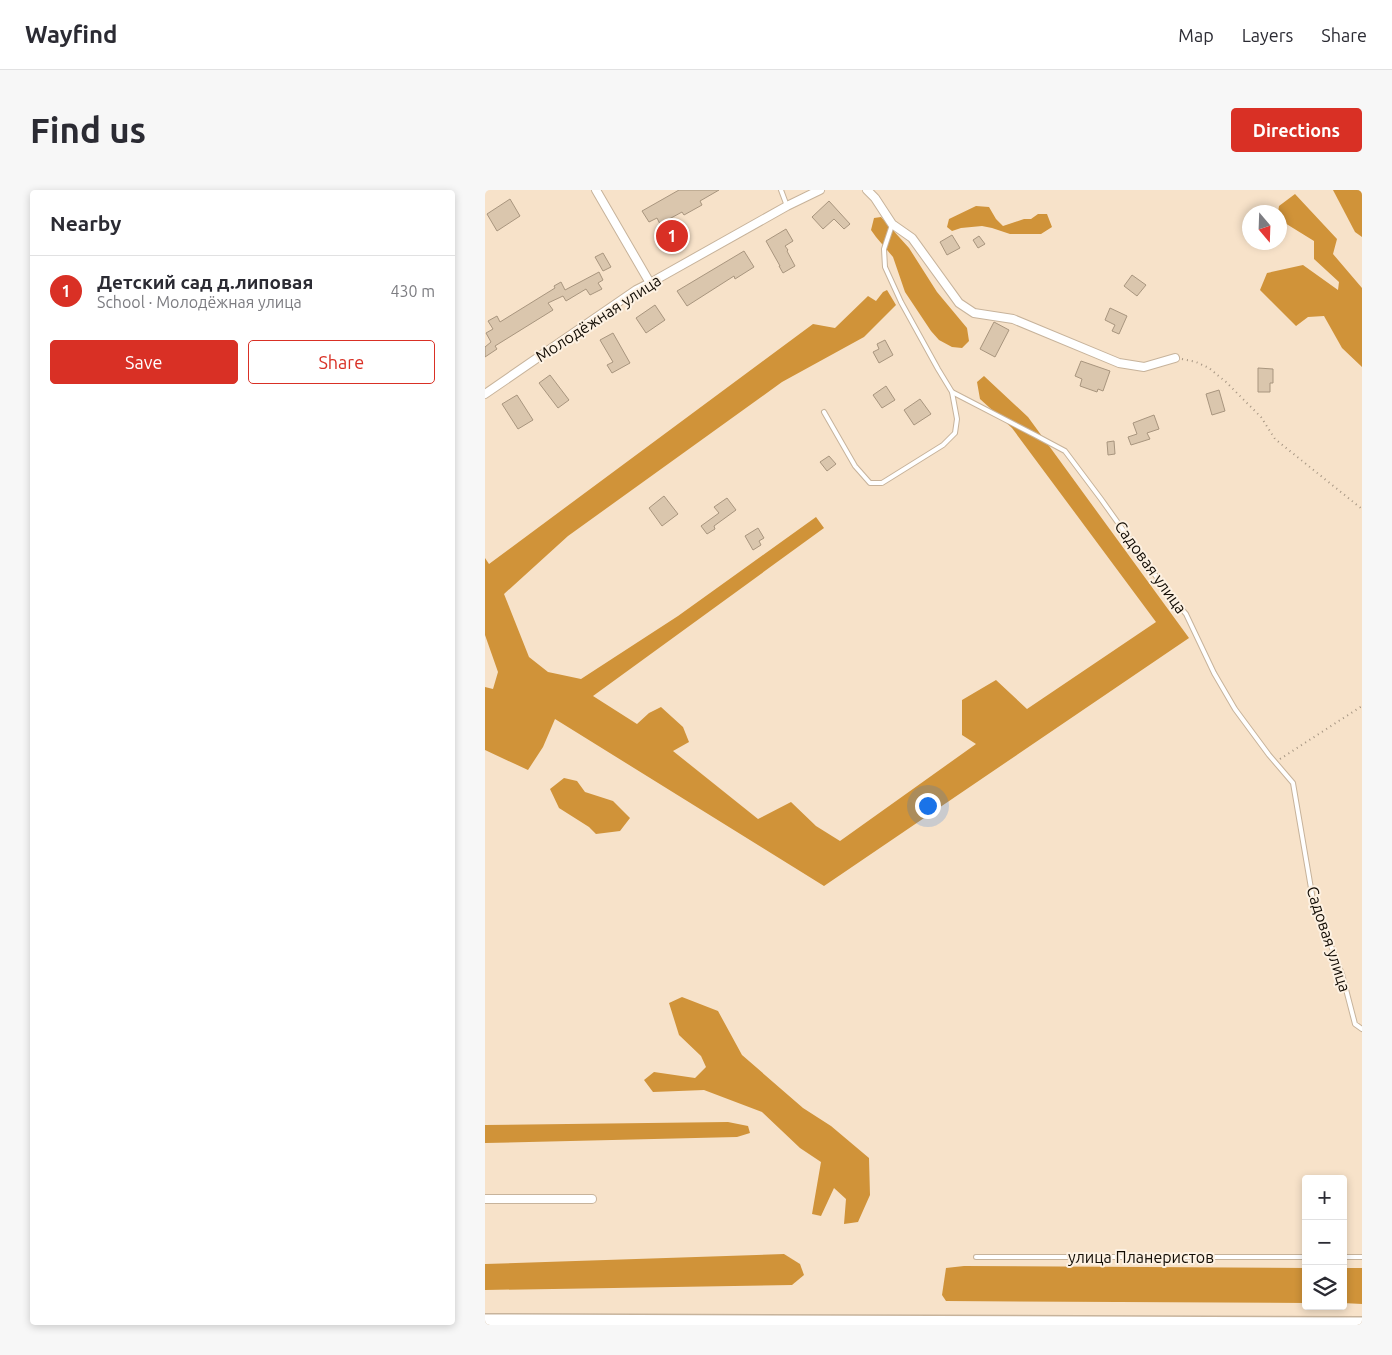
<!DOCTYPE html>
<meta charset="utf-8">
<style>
:root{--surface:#fff;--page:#f7f7f7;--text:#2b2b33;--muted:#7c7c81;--line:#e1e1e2;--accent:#d93025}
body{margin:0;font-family:Ubuntu,sans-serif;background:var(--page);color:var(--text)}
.controls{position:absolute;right:15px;bottom:15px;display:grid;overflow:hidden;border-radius:5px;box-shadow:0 2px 8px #0003}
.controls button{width:45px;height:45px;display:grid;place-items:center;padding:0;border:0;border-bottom:1px solid var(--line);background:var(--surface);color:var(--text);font:25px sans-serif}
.compass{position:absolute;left:757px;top:15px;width:45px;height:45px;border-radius:50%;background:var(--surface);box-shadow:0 2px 8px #0003;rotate:161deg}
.you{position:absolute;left:442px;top:615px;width:18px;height:18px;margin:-12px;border:4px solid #fff;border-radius:50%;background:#1a73e8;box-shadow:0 0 0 8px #1a73e833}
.badge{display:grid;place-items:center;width:32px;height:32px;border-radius:50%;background:var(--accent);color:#fff;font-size:16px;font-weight:700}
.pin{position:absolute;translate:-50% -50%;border:2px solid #fff;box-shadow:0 1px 5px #0006}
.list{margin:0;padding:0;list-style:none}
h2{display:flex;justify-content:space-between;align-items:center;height:65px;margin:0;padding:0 20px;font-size:21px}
h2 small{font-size:16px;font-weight:400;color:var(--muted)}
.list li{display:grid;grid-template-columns:32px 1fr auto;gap:15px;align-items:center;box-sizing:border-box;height:70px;padding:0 20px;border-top:1px solid var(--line)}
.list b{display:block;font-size:19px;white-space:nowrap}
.list p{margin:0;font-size:16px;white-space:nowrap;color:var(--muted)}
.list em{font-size:16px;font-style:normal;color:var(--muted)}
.actions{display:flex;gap:10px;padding:15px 20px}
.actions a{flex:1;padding:11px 0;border:1px solid var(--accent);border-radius:5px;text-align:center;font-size:18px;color:var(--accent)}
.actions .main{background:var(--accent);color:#fff}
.icon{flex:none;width:28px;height:28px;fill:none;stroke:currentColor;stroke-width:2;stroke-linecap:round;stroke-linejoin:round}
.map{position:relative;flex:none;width:877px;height:1135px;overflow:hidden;border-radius:5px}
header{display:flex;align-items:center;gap:30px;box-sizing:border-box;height:70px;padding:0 25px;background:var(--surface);border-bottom:1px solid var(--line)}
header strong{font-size:24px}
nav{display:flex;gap:28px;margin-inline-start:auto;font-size:18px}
.intro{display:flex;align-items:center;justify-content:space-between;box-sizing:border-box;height:120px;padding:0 30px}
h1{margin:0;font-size:35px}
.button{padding:12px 22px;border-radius:5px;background:var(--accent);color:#fff;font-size:18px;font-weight:700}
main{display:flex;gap:30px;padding:0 30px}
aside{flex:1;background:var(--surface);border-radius:5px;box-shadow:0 2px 8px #0003}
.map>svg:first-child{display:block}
</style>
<header>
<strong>Wayfind</strong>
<nav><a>Map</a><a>Layers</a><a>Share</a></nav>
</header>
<div class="intro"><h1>Find us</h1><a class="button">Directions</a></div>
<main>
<aside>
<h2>Nearby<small></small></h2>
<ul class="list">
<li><span class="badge">1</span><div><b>Детский сад д.липовая</b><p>School · Молодёжная улица</p></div><em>430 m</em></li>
</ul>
<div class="actions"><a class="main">Save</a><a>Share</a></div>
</aside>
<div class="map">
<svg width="877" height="1135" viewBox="0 0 877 1135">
<rect width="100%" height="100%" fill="#f7e2c9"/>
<g fill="#d09339">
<path d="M848 0H877V47L870 42Z"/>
<path d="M810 4 852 49 848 64 877 98V177L857 158 839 126 823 127 811 136 775 100 782 83 818 75 853 100 854 92 829 69V51L795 30 794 22H793L794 16Z"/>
<path d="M491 16 504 17 511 29 518 36 539 29H546L553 24H562L567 37 556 44H525L507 38 497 36 476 38 467 41 462 37 464 29Z"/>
<path d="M396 27 424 58 452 102 482 138 484 151 477 158 467 157 454 150 446 141 420 102 408 67 391 47 386 40 389 28Z"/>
<path d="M402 100 411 115 379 147 297 192 83 346 19 404 44 467 63 482 96 489 193 426 331 327 339 338 108 506 152 534 164 523 176 517 198 537 204 552 188 561 273 629 306 612 331 636 355 651 491 554 477 545V510L511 490 542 519 671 432 527 238 495 209 492 192 499 186 543 227 704 448 339 696 70 529 58 557 43 580 0 560V497L8 499 13 482 0 445V368L4 374 328 134 350 138 383 106 391 111 398 102Z"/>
<path d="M79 588 92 591 100 602 128 611 145 628 135 641 111 644 104 637 74 618 65 599Z"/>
<path d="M197 807 233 821 257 865 318 918 346 936 384 968 385 1005 373 1032 359 1034 361 1009 349 998 336 1026 327 1024 336 972 315 958 277 922 219 900 168 902 159 890 169 882 210 888 221 877 216 866 194 845 184 813Z"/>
<path d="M243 932 263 936 265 943 252 947 0 953V935Z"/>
<path d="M299 1064 315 1074 319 1085 307 1095 0 1100V1074Z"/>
<path d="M479 1076 821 1078V1113L461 1111 457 1105 461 1078Z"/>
<path d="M858 1078H877V1114L858 1113Z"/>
</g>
<g fill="#dac6ad" stroke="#a8957e">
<path d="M194 0H234L215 11 217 15 199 25 197 22 175 34 172 28 164 32 157 21Z"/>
<path d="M25 9 35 26 12 41 2 24Z"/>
<path d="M344 11 365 34 359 39 349 29 338 39 327 27Z"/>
<path d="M301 39 308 51 300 56 303 60 302 61 310 76 298 83 294 76H295L281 51Z"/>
<path d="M467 45 475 58 462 65 455 52Z"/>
<path d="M494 46 500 54 493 58 488 50Z"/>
<path d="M259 61 269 77 250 89 249 86 202 116 192 101Z"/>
<path d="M118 63 126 77 118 81 110 67Z"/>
<path d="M114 82 118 90 113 93 117 99 105 105 101 99 81 111 78 106 63 113 68 120 10 156 12 159 0 167V157L6 152 1 143 8 139 3 131 12 126 15 132 70 98 69 96 76 92 80 100Z"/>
<path d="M647 85 661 95 652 106 639 96Z"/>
<path d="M170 115 180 130 161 143 151 128Z"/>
<path d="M625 118 642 126 634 144 627 141 630 135 620 130Z"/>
<path d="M509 132 524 140 510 167 495 159Z"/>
<path d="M128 143 145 173 127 183 122 175 128 172 115 150Z"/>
<path d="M400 150 408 165 394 173 388 162 394 159 392 154Z"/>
<path d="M596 171 625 181 618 201 613 199 612 202 595 196 597 189 590 186Z"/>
<path d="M773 178 788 179V193H785V202H773Z"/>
<path d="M65 185 84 210 73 218 54 193Z"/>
<path d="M401 196 410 210 397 218 388 205Z"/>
<path d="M734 200 740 221 727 225 721 204Z"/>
<path d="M32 205 48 230 33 239 17 214Z"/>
<path d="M435 209 446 224 429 235 419 220Z"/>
<path d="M669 225 674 239 662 243 665 249 646 255 643 247 652 244 648 233Z"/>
<path d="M629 251 630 264 623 265 622 252Z"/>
<path d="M344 266 351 274 342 281 335 272Z"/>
<path d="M179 306 193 324 177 336 164 318Z"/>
<path d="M242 308 251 320 229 336 230 339 222 344 216 336 234 323 229 317Z"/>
<path d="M273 338 279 348 274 351 276 355 268 360 260 346Z"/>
</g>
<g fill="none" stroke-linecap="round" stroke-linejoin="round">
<defs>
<g id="lane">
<path d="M296 0 302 16"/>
<path d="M407 35 399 59 400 77 416 112 453 179 467 202 550 245 580 261 616 309 683 403 701 424 729 483 750 519 784 565 808 593 828 710 857 784 870 834 877 839"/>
<path d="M339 222 370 276 385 293H397L458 255 470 243 472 229 467 202"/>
<path d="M491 1067H821"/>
<path d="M858 1067H877"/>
</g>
<g id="street">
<path d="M111 0 165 93"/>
<path d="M382 0 390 8 407 34 427 48 474 113 489 123 528 129 634 173 659 177 690 168"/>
<path d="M0 204 151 100 165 93 302 16 335 0"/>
<path d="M0 1009H107"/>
</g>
<path id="secondary" d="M0 1130 877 1133"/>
</defs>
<use href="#lane" stroke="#c7b39b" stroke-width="6"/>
<use href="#street" stroke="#c7b39b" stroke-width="10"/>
<use href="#secondary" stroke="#c7b39b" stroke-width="14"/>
<g stroke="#a59582" stroke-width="2" stroke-dasharray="1 4" stroke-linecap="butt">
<path d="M697 169 711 172 724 178 741 192 776 227 790 249 877 319"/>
<path d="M795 569 877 516"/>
</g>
<use href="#lane" stroke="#fff" stroke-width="4"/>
<use href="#street" stroke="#fff" stroke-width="8"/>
<use href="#secondary" stroke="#fff" stroke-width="11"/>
</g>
<g text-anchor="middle" stroke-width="4" stroke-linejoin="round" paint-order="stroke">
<g font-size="16" fill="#120c04" stroke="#fdf1e2">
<text transform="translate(113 128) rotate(-33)" y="6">Молодёжная улица</text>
<text transform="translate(666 377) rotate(54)" y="6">Садовая улица</text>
<text transform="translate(844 749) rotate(72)" y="6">Садовая улица</text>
<text x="656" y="1073">улица Планеристов</text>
</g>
</g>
</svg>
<div class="controls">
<button>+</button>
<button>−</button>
<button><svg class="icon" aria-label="layers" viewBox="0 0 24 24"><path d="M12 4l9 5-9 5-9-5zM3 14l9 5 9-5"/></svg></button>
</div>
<svg class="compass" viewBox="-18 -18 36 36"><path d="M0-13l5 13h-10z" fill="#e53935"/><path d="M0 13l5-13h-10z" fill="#7c7c81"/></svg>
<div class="you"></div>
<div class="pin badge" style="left:187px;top:46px">1</div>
</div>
</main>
